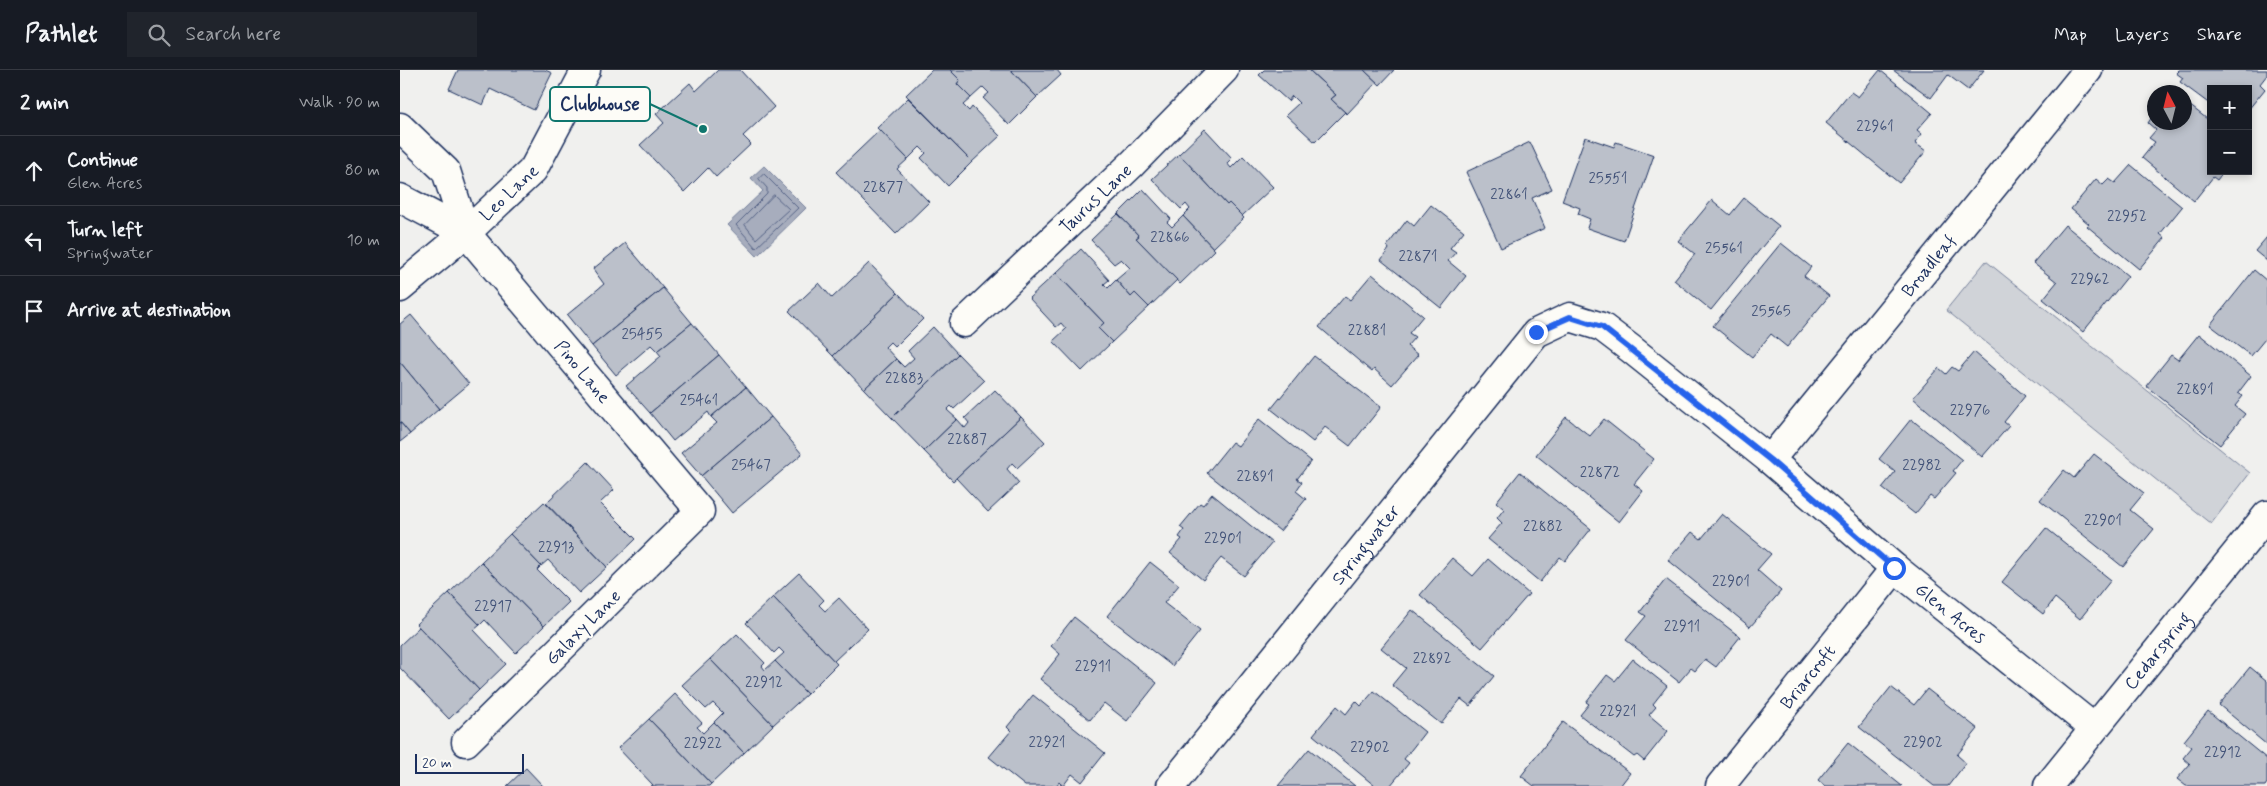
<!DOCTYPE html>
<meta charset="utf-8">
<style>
:root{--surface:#171b24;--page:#20242c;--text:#f1f3f6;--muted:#9ea1a6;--line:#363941}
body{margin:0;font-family:Mynerve,sans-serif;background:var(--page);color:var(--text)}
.controls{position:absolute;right:15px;top:15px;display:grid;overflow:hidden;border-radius:0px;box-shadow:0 2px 8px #0003}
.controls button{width:45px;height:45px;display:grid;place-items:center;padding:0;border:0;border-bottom:1px solid var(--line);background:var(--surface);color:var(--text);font:25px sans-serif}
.compass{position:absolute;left:1747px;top:15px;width:45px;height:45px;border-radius:50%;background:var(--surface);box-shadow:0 2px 8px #0003;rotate:353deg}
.scale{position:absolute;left:15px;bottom:12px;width:109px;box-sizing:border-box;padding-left:5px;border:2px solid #1b2f5e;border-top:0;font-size:14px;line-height:18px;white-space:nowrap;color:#1b2f5e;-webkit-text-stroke:4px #fdfcf7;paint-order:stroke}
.stop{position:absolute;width:15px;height:15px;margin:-11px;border:4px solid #2563eb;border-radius:50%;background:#fff}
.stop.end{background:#2563eb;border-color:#fff;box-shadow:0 1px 5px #0008}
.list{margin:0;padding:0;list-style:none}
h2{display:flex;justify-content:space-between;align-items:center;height:65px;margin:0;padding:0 20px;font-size:21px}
h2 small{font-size:16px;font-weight:400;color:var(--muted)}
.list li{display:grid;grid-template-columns:32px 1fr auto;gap:15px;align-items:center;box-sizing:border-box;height:70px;padding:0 20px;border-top:1px solid var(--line)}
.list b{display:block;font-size:19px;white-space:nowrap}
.list p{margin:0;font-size:16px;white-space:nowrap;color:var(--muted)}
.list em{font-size:16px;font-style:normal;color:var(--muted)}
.icon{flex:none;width:28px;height:28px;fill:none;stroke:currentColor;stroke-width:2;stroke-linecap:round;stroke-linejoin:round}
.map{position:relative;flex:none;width:1867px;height:716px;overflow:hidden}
header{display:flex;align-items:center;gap:30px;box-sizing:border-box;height:70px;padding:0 25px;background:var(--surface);border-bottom:1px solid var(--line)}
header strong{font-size:24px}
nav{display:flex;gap:28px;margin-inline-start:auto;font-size:18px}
.search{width:350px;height:45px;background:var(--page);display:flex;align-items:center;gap:12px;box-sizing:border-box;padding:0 18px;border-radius:0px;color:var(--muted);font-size:19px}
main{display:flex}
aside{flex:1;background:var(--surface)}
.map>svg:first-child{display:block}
</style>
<header>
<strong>Pathlet</strong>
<div class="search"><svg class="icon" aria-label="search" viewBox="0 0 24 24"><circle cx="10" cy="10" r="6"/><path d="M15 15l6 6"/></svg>Search here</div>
<nav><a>Map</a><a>Layers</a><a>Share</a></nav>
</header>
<main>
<aside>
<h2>2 min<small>Walk · 90 m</small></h2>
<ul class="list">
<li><svg class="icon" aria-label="ahead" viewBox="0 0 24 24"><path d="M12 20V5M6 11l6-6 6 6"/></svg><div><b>Continue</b><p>Glen Acres</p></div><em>80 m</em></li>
<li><svg class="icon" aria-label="left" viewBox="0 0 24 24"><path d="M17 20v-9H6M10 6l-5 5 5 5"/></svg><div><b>Turn left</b><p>Springwater</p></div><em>10 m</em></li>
<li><svg class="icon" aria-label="arrive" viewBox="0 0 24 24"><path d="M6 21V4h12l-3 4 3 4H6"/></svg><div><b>Arrive at destination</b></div></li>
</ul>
</aside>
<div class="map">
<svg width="1867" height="716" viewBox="0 0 1867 716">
<rect width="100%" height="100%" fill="#f0f0ee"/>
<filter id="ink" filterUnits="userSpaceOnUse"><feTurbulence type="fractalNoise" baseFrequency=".02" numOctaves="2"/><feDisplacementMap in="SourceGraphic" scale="10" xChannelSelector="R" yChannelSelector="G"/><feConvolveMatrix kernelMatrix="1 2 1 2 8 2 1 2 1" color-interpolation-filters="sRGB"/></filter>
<g filter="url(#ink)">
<path fill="#d0d3d8" stroke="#76819b" d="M1586 191 1850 403 1811 454 1546 240Z"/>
<path fill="#a7adbd" stroke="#6f7b97" d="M364 96 406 138 357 186 327 155 363 121 351 108Z"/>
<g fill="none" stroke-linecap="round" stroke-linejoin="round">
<g stroke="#536184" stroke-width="1">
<path d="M364 104 398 138 356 178 336 155 367 124V118L359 109Z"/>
<path d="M374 125 389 139 356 169 345 155Z"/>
</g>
</g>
<g fill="#bbc0ca" stroke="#1b2f5e">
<path d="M58 0H145L152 3 134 40 90 19 83 35 49 19Z"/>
<path d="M318 0H340L374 37 343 66 351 74 316 107 308 98 284 122 240 75 264 53 256 44 290 13 296 21Z"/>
<path d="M532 0H550L560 10 557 14 571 28 563 35 569 41 572 37 600 66 572 92 506 25Z"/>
<path d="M550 0H611L637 27 609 55 583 28 589 23 583 17 571 28 557 14 560 10Z"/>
<path d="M611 0H657L661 5 637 27Z"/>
<path d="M864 0H909L936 25 931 29 945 42 915 72 886 45 899 33 892 26 888 31 859 5Z"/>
<path d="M909 0H964L977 12 947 44 931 29 936 25Z"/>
<path d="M964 0H994L980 15Z"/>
<path d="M1480 0 1532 43 1517 60 1522 64 1515 73 1526 81 1499 113 1426 53 1451 22 1458 27Z"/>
<path d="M1493 0H1584L1568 20 1548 5 1531 28Z"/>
<path d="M1779 0H1867V5L1860 14 1865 19 1848 40V19H1811V35L1780 12 1783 8 1776 3Z"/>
<path d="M508 28 572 92 548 116 521 88 526 83 520 77 508 89 477 58Z"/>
<path d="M1784 31 1811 52V101H1824L1817 110 1813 107 1794 131 1742 88 1755 72 1749 68 1756 60 1748 53 1754 44V52H1784Z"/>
<path d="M805 59 832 88 827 93 831 98 843 86 873 117 842 146 829 133 827 135 779 84Z"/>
<path d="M480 60 508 89 497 99 529 132 496 164 436 102Z"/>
<path d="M1185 67 1214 77 1216 72 1254 85 1224 171 1187 158 1190 149 1178 144 1180 138 1162 131Z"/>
<path d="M1130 72 1152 119 1132 128 1145 158 1101 178 1066 102Z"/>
<path d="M779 84 827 135 829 133 844 148 813 178 783 146 790 139 786 134 781 139 752 109Z"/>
<path d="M1731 95 1782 137 1760 164 1765 168 1739 199 1687 156 1689 154 1671 139 1696 109 1703 115 1709 109 1715 113Z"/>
<path d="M743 119 771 149 767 152 772 157 783 146 815 180 780 214 736 168 739 166 718 144Z"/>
<path d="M1344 128 1379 156 1311 240 1274 210 1295 184 1278 171 1312 130 1330 145Z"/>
<path d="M1031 135 1064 161 1050 178 1056 182 1048 191 1066 206 1041 238 981 190 989 179 987 176 1007 150 1014 156Z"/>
<path d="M718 144 739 166 736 168 777 210 749 237 735 223 731 227 716 210 730 198 721 189 714 194 691 170Z"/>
<path d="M1665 155 1728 206 1683 262 1643 229 1657 212 1633 193Z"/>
<path d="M1867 167V191L1855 181Z"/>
<path d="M225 173 263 218 192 276 167 245 204 214 193 199Z"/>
<path d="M1381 173 1411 197 1404 206 1429 226 1387 277 1371 264 1352 287 1313 256Z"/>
<path d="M681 179 709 210 704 214 708 218 716 210 731 227 735 223 749 237 712 272 698 258 704 253 656 203Z"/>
<path d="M469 193 498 223 433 286 389 241 419 213 432 228Z"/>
<path d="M1854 200 1867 211V271L1865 269 1851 286 1810 255Z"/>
<path d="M656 203 704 253 698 258 712 272 682 301 653 271 666 259 661 253 656 257 629 228Z"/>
<path d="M972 204 1023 246 1009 263 1015 267 1007 276 1018 285 992 315 974 299 972 302 919 257 945 226 950 230Z"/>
<path d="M263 218 292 253 257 281 251 275 216 305 192 276Z"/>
<path d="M498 223 523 249 495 277 490 272 485 277 496 289 464 319 433 286Z"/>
<path d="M11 245 69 314 39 339 0 292V254Z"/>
<path d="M292 253 319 285 250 343 226 316 261 286 257 281Z"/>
<path d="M533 257 558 284 492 348 464 319 496 289 504 297 514 288 508 281Z"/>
<path d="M1799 264 1851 306 1838 323 1843 326 1835 336 1845 344 1820 375 1746 316 1771 285 1778 290Z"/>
<path d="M1574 282 1625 326 1604 352 1609 356 1582 387 1513 328 1539 298 1546 304 1552 297 1558 301Z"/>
<path d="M558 284 584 311 554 339 551 336 547 340 557 349 524 381 492 348Z"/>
<path d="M319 285 346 317 311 347 308 342 273 371 250 343Z"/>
<path d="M914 286 981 337 950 376 925 357 913 372 871 339Z"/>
<path d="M0 292 39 339 10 364 0 352Z"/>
<path d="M346 317 371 347 301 406 281 383 317 353 311 347Z"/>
<path d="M595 320 621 347 553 411 524 381 557 349 565 358 569 353 565 348Z"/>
<path d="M371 347 402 384 332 443 301 406Z"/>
<path d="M621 347 645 372 617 398 612 393 607 399 619 413 588 442 556 408Z"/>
<path d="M1166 347 1190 366 1204 349 1254 389 1234 414 1243 421 1219 452 1136 385Z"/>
<path d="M859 349 911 391 897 409 902 412 896 421 906 429 880 461 807 403 832 372 838 376Z"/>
<path d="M1511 349 1562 390 1553 401 1556 403 1534 429 1530 426 1515 444 1482 418 1495 402 1479 389Z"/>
<path d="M0 352 10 364 0 372Z"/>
<path d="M1694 384 1744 423 1730 440 1754 459 1723 497 1640 430 1664 400 1674 408Z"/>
<path d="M188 392 214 420 200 433 236 469 207 497 146 433Z"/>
<path d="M1120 402 1191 459 1165 491 1160 487 1140 512 1088 469 1102 453 1097 448 1104 439 1096 432Z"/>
<path d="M812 424 872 473 844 506 821 488 803 510 770 483 782 469 779 467 784 460 780 457 800 433 803 435Z"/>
<path d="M144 432 207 497 179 523 148 490 141 496 110 464Z"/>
<path d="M1322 444 1371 484 1357 500 1381 521 1350 557 1268 490 1292 462 1301 469Z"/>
<path d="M1646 458 1711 510 1680 549 1655 528 1643 544 1602 512Z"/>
<path d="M110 464 141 496 137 500 169 532 144 556 81 492Z"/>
<path d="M1052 488 1073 506 1088 489 1129 524 1082 578 1020 525Z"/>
<path d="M81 492 144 556 116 583 85 550 80 555 49 523Z"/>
<path d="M750 492 779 515 764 533 800 561 772 596 707 546Z"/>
<path d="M399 503 424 530 419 535 425 541 439 528 468 559 434 591 373 527Z"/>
<path d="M1266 509 1340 567 1316 597 1305 589 1295 601 1291 598 1279 612 1226 570 1246 546 1240 542Z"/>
<path d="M49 523 80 555 74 560 106 594 79 620 16 554Z"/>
<path d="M373 527 437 594 407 624 375 591 384 583 379 578 374 583 346 553Z"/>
<path d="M1012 540 1094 606 1070 636 1061 629 1041 654 992 615 1006 598 981 578Z"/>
<path d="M674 547 757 613 727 651 704 633 690 650 640 609 660 584 651 576Z"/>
<path d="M19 557 79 620 49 649 0 598V575Z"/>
<path d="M337 564 365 593 362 596 365 600 375 591 407 624 373 655 310 589Z"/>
<path d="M310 589 373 655 344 683 314 652 323 643 313 633 306 639 282 615Z"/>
<path d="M1233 589 1267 616 1253 634 1256 637 1249 645 1268 661 1244 691 1237 685 1234 687 1180 645 1189 634 1186 632 1207 605 1215 611Z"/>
<path d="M1850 597 1867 611V675L1819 635Z"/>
<path d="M1491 617 1514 635 1527 619 1578 659 1557 685 1566 693 1548 716H1534L1459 657Z"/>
<path d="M974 621 1025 662 1004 689 1009 693 990 716H975L913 665 937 636 946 644 956 631 961 636Z"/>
<path d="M275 624 302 653 297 657 303 663 314 652 344 683 311 714 249 649Z"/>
<path d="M633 625 705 683 682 712 672 704 663 716 659 712 656 716H625L589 687 611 661 607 657Z"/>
<path d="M1808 641 1867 689V713L1865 716H1786L1777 709 1790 694 1783 688 1792 677 1784 671Z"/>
<path d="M249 649 311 714 309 716H251L253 715 218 678Z"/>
<path d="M1163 652 1230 703 1220 716H1134L1121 706Z"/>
<path d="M1448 673 1502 716H1425L1418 710Z"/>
<path d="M909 679 955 716H878Z"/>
<path d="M126 698 143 716H107Z"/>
</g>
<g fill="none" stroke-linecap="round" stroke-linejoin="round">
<defs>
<g id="street">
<path id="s1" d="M0 57 46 101 66 163 300 441 66 672"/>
<path d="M0 128 66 163"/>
<path id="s2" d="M0 218 66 163 133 100 186 0"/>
<path id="s3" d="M564 253 732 94 824 0"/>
<path id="s4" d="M1370 390 1688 0"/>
<path id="s5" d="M771 716 1136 263 1170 247 1202 257 1231 279 1370 390 1495 498 1694 658"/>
<path id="s6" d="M1320 716 1495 498"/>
<path id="s7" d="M1648 716 1867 445"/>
</g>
</defs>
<use href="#street" stroke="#1b2f5e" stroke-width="31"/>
<use href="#street" stroke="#fdfcf7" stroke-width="28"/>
</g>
</g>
<g fill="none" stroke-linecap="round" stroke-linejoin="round" filter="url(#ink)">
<path stroke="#2563eb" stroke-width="6" d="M1136 262 1170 247 1202 257 1370 390 1494 498"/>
</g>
<g text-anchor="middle" stroke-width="4.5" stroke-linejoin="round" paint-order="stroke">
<g font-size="15" fill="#435379">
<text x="1475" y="61">22961</text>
<text x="1208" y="113">25551</text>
<text x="483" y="122">22877</text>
<text x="1109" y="129">22861</text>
<text x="1727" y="151">22952</text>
<text x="770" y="172">22866</text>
<text x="1324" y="183">25561</text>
<text x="1018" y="191">22871</text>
<text x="1690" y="214">22962</text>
<text x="1371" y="246">25565</text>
<text x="967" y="265">22881</text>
<text x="242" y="269">25455</text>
<text x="504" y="313">22883</text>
<text x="1795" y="324">22891</text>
<text x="299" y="335">25461</text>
<text x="1570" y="345">22976</text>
<text x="567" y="374">22887</text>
<text x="351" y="400">25467</text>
<text x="1522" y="400">22982</text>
<text x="1200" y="407">22872</text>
<text x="855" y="411">22891</text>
<text x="1703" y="455">22901</text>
<text x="1143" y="461">22882</text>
<text x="823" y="473">22901</text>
<text x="156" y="482">22913</text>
<text x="1331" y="516">22901</text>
<text x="93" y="541">22917</text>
<text x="1282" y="561">22911</text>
<text x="1032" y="593">22892</text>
<text x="693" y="601">22911</text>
<text x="364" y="617">22912</text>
<text x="1218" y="646">22921</text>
<text x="647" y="677">22921</text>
<text x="1523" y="677">22902</text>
<text x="303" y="678">22922</text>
<text x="970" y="682">22902</text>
<text x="1823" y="687">22912</text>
</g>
<g font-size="18" fill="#1b2f5e" stroke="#fdfcf7">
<text dy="6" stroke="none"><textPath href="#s2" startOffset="145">Leo Lane</textPath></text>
<text dy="6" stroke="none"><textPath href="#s3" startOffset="181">Taurus Lane</textPath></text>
<text dy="6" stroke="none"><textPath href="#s4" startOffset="251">Broadleaf</textPath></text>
<text dy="6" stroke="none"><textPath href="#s1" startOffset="310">Pino Lane</textPath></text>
<text dy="6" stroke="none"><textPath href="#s5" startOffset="310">Springwater</textPath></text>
<text dy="6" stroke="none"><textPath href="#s5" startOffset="1104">Glen Acres</textPath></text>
<text transform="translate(183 557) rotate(-45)" y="6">Galaxy Lane</text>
<text dy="6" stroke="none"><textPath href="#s7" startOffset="174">Cedarspring</textPath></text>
<text dy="6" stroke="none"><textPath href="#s6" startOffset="140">Briarcroft</textPath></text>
</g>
</g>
<path fill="none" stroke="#0f766e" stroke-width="2" d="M303 59L250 34"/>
<circle fill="#0f766e" stroke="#fdfcf7" stroke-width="2" cx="303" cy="59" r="5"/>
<rect fill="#fdfcf7" stroke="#0f766e" stroke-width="2" x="150" y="17" width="100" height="34" rx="5"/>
<g font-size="19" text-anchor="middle" font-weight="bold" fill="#1b2f5e">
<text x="200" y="40">Clubhouse</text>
</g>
</svg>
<div class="controls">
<button>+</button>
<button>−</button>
</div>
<svg class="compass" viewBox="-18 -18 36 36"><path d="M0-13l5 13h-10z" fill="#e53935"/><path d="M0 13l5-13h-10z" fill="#9ea1a6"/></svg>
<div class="scale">20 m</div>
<div class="stop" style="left:1494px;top:498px"></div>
<div class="stop end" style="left:1136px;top:262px"></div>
</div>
</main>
